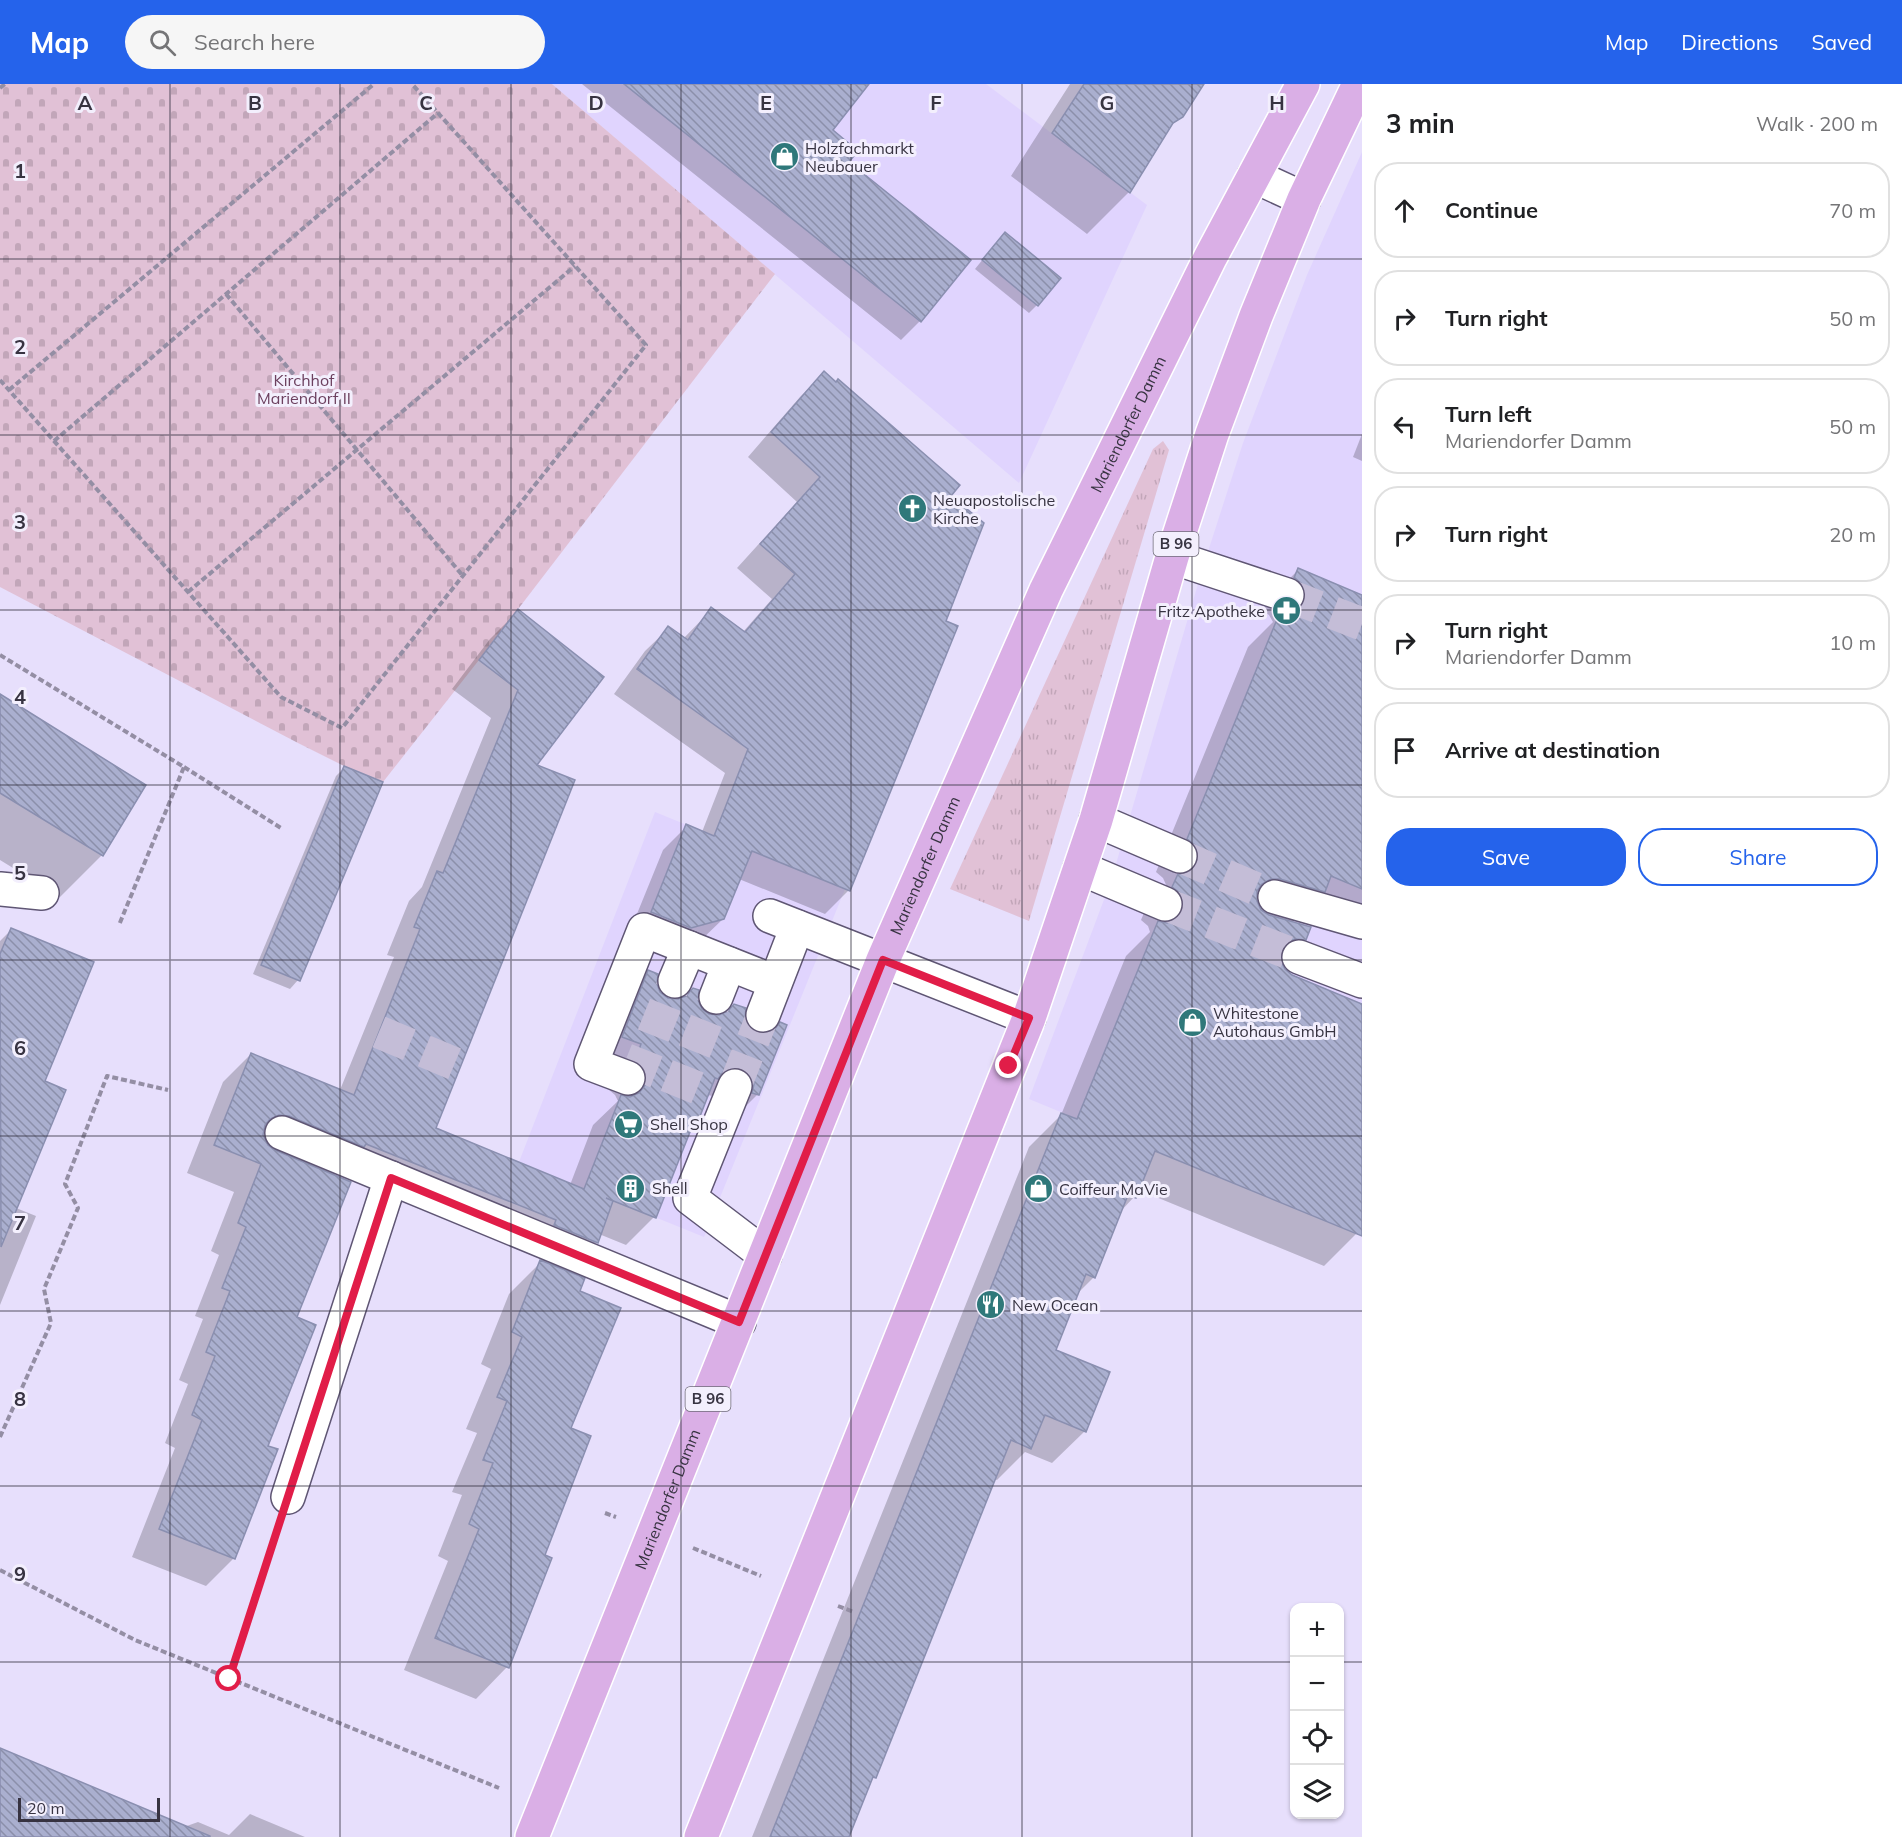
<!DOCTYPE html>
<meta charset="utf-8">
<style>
:root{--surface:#fff;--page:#f6f6f6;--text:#202124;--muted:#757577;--line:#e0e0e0;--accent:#2563eb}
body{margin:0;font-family:Mulish,sans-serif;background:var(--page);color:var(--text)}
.controls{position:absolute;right:18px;bottom:18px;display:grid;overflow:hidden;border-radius:12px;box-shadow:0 2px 4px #0004}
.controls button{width:54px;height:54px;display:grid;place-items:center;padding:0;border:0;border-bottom:2px solid var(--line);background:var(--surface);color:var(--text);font:30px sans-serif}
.scale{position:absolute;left:18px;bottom:15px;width:142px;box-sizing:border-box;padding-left:6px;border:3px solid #373341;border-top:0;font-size:16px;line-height:21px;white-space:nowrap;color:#373341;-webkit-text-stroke:4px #f3effd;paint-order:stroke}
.stop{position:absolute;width:18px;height:18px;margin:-14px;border:4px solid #e11d48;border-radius:50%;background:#fff}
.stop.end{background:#e11d48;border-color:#fff;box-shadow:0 2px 6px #0008}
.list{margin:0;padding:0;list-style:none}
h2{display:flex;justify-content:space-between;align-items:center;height:78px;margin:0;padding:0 24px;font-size:26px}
h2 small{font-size:20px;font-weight:400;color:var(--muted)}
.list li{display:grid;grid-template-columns:39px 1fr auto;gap:18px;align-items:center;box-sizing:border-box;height:96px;margin:0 12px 12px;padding:0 12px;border:2px solid var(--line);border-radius:24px}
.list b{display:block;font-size:22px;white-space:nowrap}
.list p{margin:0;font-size:20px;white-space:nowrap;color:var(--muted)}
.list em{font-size:20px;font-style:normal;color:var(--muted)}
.actions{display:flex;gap:12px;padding:18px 24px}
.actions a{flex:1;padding:14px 0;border:2px solid var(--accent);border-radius:24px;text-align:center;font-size:21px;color:var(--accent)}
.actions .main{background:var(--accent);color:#fff}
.icon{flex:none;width:33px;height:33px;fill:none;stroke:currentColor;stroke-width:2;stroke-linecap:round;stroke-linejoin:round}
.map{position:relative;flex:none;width:1362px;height:1753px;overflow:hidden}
header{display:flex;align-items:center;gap:36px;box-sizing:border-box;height:84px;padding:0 30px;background:var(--accent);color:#fff}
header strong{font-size:28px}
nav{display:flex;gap:33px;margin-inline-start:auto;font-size:21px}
.search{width:420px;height:54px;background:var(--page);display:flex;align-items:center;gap:15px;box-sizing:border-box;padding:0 21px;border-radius:33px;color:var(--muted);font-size:22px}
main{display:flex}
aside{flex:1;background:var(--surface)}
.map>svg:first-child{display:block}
</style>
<header>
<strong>Map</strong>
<div class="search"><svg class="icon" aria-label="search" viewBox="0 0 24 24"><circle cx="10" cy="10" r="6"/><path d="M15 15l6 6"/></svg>Search here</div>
<nav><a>Map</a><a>Directions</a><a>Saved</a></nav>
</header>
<main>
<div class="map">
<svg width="1362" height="1753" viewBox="0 0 1362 1753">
<defs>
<pattern id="grass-tufts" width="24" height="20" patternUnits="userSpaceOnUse" patternTransform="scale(1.5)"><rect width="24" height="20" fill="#e1c1d6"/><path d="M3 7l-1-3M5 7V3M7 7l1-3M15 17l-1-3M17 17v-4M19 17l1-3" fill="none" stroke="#c2a6b9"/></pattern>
<pattern id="cemetery-stones" width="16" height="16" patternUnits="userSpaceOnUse" patternTransform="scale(1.5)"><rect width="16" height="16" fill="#e1c1d6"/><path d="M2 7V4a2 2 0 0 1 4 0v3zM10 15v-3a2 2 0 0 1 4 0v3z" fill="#c2a6b9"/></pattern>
<pattern id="building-back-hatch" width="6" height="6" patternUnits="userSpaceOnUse" patternTransform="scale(1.5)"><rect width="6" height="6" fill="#aaafcf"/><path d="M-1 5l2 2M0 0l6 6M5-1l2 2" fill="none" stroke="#8b8faa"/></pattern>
</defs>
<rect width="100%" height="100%" fill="#e7dffc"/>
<g fill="#e0d4fe">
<path d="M552 0H986L1147 121 1019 399Z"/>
<path d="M1362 68V1152L1029 1015 1111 797 1203 483 1243 359 1307 191Z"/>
<path d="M655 728 845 805 704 1153 519 1078Z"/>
</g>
<path fill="url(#grass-tufts)" d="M1163 357 1169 366 1029 837 950 805 1153 365Z"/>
<path fill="url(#cemetery-stones)" d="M0 0H552L775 190 479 576 383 698 344 682 298 659 0 503Z"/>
<g fill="#0003">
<path d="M582 0H867L831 46 920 237 901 256Z"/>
<path d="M1070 0H1202L1181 32 1165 48 1129 108 1087 150 1011 92Z"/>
<path d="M997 158 1037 221 1029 229 975 185Z"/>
<path d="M824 289 949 412 944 538 849 806 825 830 739 795 723 835 698 859 628 852 663 766 687 742 702 748 725 689 614 610 645 567 669 544 683 555 712 525 743 548 772 515 737 484 797 418 748 373 800 313Z"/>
<path d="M1362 350V377L1353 373Z"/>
<path d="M1298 486 1360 512 1362 510V830L1304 827 1292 839 1305 855 1280 879 1291 893 1362 922V1136L1356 1150 1324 1182 1139 1106 1134 1113 1120 1128 1094 1193 1077 1210 1054 1267 1085 1347 1052 1379 1025 1368 997 1396 994 1395 874 1693 869 1698 847 1753H752L1029 1063 1061 1031 1126 872 1150 848 1148 842 1141 836 1146 824 1167 803 1163 794 1156 788 1248 563 1273 538 1269 531 1263 527 1266 519Z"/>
<path d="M518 527 534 681 434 1044 570 1101 593 1041 618 1017 615 1011 608 1005 614 988 595 981 621 916 649 888 658 909 668 916 696 917 701 926 708 932 743 935 758 1010 730 1038 722 1019 713 1012 707 1011 693 1044 687 1050 654 1133 626 1161 599 1150 596 1158 566 1188 578 1208 569 1345 543 1472 507 1583 476 1615 404 1586 448 1477 438 1472 462 1411 452 1408 477 1349 466 1345 491 1285 481 1280 509 1210 543 1176 527 1169 529 1164 338 1087 333 1092 296 1234 266 1363 234 1474 206 1502 132 1473 175 1364 165 1359 188 1300 179 1296 203 1235 195 1232 219 1171 211 1167 234 1108 187 1089 223 998 251 970 340 1006 394 873 387 871 409 817 422 803 491 634 452 605 490 555Z"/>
<path d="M0 613 102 771 60 813 0 776Z"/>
<path d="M344 684 381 699 298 896 290 905 253 890 336 692Z"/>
<path d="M11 846 43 998 16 1124 36 1132 0 1221V857Z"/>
<path d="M0 1666 184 1743 198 1738 229 1751 250 1730 305 1753H0Z"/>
</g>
<g fill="url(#building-back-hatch)" stroke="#8a8fb0" stroke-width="1.5">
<path d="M624 0H869L833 46 858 67 849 78 971 176 921 238Z"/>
<path d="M1084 0H1204L1183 33 1173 39 1130 109 1052 49Z"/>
<path d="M1005 148 1061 194 1038 222 982 176Z"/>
<path d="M824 287 836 298 838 295 960 401 951 412 984 439 946 537 958 542 850 807 752 767 724 835 691 844 651 828 686 740 714 752 748 665 637 585 668 542 688 556 711 523 745 548 795 490 760 460 820 393 771 348Z"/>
<path d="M1298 484 1362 511V805L1331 792 1325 808 1280 795H1271L1262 800 1257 807V817L1261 826 1269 831 1311 843 1306 856 1295 855 1288 858 1282 866 1281 877 1285 885 1292 891 1362 920V1152L1155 1067 1136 1114 1128 1111 1095 1194 1086 1190 1056 1266 1110 1288 1086 1348 1045 1331 1031 1365 1011 1356 876 1694 873 1693 849 1753H770L1061 1029 1077 1035 1158 837 1167 839 1176 835 1182 827 1184 818 1180 809 1172 803 1178 790H1183L1192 787 1197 780 1199 770 1195 761 1187 755 1280 528 1291 529 1299 525 1305 517V507L1301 499 1294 494Z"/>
<path d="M518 525 604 593 537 681 575 696 436 1044 584 1105 621 1011 630 1013 639 1009 646 1000 647 992 643 983 635 977 641 960 622 953 648 886 658 890 657 900 660 908 668 914 678 915 686 912 693 904 699 906 698 916 702 925 709 930 719 931 728 927 734 920 746 924 745 934 748 942 756 948 766 949 774 946 780 938 787 941 759 1011 752 1009 754 1000 750 991 741 984H732L723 988 718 995 715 994 695 1045 692 1043 656 1134 606 1114 613 1117 598 1159 554 1141 556 1136 366 1060 364 1063 289 1032 279 1031 270 1035 265 1041 263 1051 268 1061 275 1066 351 1098 297 1233 316 1241 268 1362 278 1365 235 1475 159 1445 202 1336 192 1331 215 1272 206 1268 230 1207 222 1204 246 1143 238 1139 261 1080 214 1061 251 969 354 1011 420 845 414 843 437 787 443 789 518 606 479 576Z"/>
<path d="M0 610 146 701 103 772 0 709Z"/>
<path d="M344 682 383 698 300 897 261 881Z"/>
<path d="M11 844 94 878 45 997 66 1006 1 1163 0 870Z"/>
<path d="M540 1176 585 1194 580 1207 621 1224 571 1344 591 1352 545 1471 552 1474 509 1584 435 1554 479 1445 469 1440 493 1379 483 1376 507 1317 497 1313 522 1253 512 1248Z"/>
<path d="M0 1664 210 1752V1753H0Z"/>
</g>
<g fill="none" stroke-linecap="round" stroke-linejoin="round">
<g stroke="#c4bdd7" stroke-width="33" stroke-dasharray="33 16" stroke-linecap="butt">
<path d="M1287 511 1362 540"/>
<path d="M1180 772 1275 813"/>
<path d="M1165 820 1299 873"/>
<path d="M379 948 460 982"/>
<path d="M635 997 675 897"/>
<path d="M735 1002 763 931"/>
<path d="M676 1013 716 913"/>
</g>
<defs>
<g id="minor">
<path d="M1254 92 1304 115"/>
<path d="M1172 473 1287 511"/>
<path d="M1096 736 1180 772"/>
<path d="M1080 784 1165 820"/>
<path d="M0 805 42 809"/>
<path d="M1275 813 1362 838"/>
<path d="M770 832 1029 934"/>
<path d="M1299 873 1362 897"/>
<path d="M675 897 689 864"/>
<path d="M716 913 729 880"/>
<path d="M763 931 797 843"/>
<path d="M628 994 591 980 644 846 775 898"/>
<path d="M735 1002 690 1114 765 1171"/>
<path d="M282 1049 739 1238"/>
<path d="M288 1413 391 1094"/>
</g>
<g id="major">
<path id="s1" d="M532 1753 883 876 1046 506 1210 174 1303 0"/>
<path d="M701 1753 1029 934 1096 736 1172 473 1212 350 1256 232 1304 115 1359 0"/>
</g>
</defs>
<use href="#minor" stroke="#5f5674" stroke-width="36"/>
<use href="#major" stroke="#fff" stroke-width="36"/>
<g stroke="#948ea4" stroke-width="4" stroke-dasharray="6 3" stroke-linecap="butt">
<path d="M0 4 5 0"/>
<path d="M226 210 463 492"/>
<path d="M0 296 281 613 342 644 646 261 412 0"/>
<path d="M9 306 374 0"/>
<path d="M54 357 438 29"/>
<path d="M188 508 575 182"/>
<path d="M0 571 184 683 119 841"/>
<path d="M184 683 281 744"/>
<path d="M0 1353 51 1239 44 1205 78 1124 65 1100 107 992 168 1006"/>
<path d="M605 1429 616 1433"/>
<path d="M693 1464 761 1492"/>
<path d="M0 1486 135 1556 499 1704"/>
<path d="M838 1522 854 1528"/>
<path d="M229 1595 276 1451"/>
</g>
<use href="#minor" stroke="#fff" stroke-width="33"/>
<use href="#major" stroke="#daafe6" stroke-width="33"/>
</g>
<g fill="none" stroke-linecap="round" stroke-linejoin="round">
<path stroke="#e11d48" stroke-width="8" d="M229 1595 391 1094 739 1238 883 876 1029 934 1009 982"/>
</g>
<path fill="none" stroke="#373341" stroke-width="1.5" stroke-opacity="0.55" d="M170 0V1753M340 0V1753M511 0V1753M681 0V1753M851 0V1753M1022 0V1753M1192 0V1753M0 175H1362M0 351H1362M0 526H1362M0 701H1362M0 876H1362M0 1052H1362M0 1227H1362M0 1402H1362M0 1578H1294M1340 1578H1362"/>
<defs>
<symbol id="shop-disc" viewBox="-11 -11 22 22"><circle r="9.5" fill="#2f787a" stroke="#f3effd"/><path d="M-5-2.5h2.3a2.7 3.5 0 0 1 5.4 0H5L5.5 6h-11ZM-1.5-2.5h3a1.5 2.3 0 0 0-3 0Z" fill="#fff"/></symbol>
<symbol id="church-disc" viewBox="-11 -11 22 22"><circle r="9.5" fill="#2f787a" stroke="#f3effd"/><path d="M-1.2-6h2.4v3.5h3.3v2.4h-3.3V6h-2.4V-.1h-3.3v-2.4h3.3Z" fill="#fff"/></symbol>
<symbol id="pharmacy-disc" viewBox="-11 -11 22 22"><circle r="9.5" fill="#2f787a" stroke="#f3effd"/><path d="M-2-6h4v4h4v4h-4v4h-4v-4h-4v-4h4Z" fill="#fff"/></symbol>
<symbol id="supermarket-disc" viewBox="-11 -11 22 22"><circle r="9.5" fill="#2f787a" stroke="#f3effd"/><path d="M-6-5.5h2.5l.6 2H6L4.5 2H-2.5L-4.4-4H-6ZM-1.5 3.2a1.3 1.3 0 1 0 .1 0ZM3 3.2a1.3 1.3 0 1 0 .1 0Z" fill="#fff"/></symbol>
<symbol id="building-disc" viewBox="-11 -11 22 22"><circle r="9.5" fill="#2f787a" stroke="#f3effd"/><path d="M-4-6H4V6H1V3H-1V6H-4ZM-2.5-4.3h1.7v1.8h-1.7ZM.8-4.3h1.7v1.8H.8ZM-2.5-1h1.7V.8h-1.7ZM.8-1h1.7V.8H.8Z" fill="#fff"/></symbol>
<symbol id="restaurant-disc" viewBox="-11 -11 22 22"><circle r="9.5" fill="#2f787a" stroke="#f3effd"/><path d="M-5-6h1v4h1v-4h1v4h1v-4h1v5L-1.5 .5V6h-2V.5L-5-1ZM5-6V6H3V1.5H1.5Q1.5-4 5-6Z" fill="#fff"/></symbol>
</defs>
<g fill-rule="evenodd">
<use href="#shop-disc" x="768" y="56" width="33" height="33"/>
<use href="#church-disc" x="896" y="408" width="33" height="33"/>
<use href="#pharmacy-disc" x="1270" y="510" width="33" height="33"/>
<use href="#shop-disc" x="1176" y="922" width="33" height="33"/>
<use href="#supermarket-disc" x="612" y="1024" width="33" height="33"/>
<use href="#building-disc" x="614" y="1088" width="33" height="33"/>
<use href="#shop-disc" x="1022" y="1088" width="33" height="33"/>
<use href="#restaurant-disc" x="974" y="1204" width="33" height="33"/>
</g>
<g text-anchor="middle" stroke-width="6" stroke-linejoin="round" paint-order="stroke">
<g fill="#f3effd" stroke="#6f6b79" stroke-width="1.5">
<rect x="1153.5" y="448" width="45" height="24" rx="4.5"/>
<rect x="685.5" y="1303" width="45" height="24" rx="4.5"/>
</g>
<g font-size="15" font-weight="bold" fill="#373341">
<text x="1176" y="465">B 96</text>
<text x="708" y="1320">B 96</text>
</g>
<g font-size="16" fill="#373341" stroke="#f3effd" text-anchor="start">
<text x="805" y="70">Holzfachmarkt<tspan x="805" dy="18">Neubauer</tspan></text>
<text x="933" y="422">Neuapostolische<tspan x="933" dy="18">Kirche</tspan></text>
<text x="1265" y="533" text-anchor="end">Fritz Apotheke</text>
<text x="1213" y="935">Whitestone<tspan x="1213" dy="18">Autohaus GmbH</tspan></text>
<text x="650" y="1046">Shell Shop</text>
<text x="652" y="1110">Shell</text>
<text x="1059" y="1111">Coiffeur MaVie</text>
<text x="1012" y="1227">New Ocean</text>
</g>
<g font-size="16" fill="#6c405f" stroke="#f3effd">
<text x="304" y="302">Kirchhof<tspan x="304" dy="18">Mariendorf II</tspan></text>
</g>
<g font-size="16" fill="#373341" stroke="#f3effd">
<text dy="6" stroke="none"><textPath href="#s1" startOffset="1534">Mariendorfer Damm</textPath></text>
<text dy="6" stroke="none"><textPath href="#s1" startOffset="1048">Mariendorfer Damm</textPath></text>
<text dy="6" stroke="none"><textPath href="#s1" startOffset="364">Mariendorfer Damm</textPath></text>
</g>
</g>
<g font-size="20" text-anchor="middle" font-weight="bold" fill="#373341" stroke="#f3effd" stroke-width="6" stroke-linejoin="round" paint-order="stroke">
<text x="85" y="26">A</text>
<text x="255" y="26">B</text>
<text x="426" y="26">C</text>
<text x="596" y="26">D</text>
<text x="766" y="26">E</text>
<text x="936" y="26">F</text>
<text x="1107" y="26">G</text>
<text x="1277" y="26">H</text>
<text x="20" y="94">1</text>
<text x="20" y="270">2</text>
<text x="20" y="445">3</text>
<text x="20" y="620">4</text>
<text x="20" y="796">5</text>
<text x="20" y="971">6</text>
<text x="20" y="1146">7</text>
<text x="20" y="1322">8</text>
<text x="20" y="1497">9</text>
</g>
</svg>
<div class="controls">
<button>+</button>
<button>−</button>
<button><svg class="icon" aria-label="locate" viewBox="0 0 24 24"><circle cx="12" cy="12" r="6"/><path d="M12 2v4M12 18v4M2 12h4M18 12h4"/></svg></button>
<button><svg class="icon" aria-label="layers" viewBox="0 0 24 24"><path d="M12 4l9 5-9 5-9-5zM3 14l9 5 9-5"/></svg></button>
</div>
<div class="scale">20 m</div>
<div class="stop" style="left:229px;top:1595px"></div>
<div class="stop end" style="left:1009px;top:982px"></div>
</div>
<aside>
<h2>3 min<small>Walk · 200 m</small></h2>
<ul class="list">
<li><svg class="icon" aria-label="ahead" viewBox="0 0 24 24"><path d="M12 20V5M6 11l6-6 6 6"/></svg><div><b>Continue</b></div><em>70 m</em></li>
<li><svg class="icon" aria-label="right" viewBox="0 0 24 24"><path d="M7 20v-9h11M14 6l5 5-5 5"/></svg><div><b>Turn right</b></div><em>50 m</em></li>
<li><svg class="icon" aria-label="left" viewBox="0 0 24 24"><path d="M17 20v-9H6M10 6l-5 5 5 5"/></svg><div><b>Turn left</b><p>Mariendorfer Damm</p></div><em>50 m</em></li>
<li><svg class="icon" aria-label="right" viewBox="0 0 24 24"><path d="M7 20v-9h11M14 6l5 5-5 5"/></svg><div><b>Turn right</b></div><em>20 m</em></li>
<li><svg class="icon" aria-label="right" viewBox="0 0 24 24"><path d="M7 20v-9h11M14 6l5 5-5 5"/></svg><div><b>Turn right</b><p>Mariendorfer Damm</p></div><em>10 m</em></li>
<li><svg class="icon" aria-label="arrive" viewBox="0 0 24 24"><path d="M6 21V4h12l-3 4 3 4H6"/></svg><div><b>Arrive at destination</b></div></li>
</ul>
<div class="actions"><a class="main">Save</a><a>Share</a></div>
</aside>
</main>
